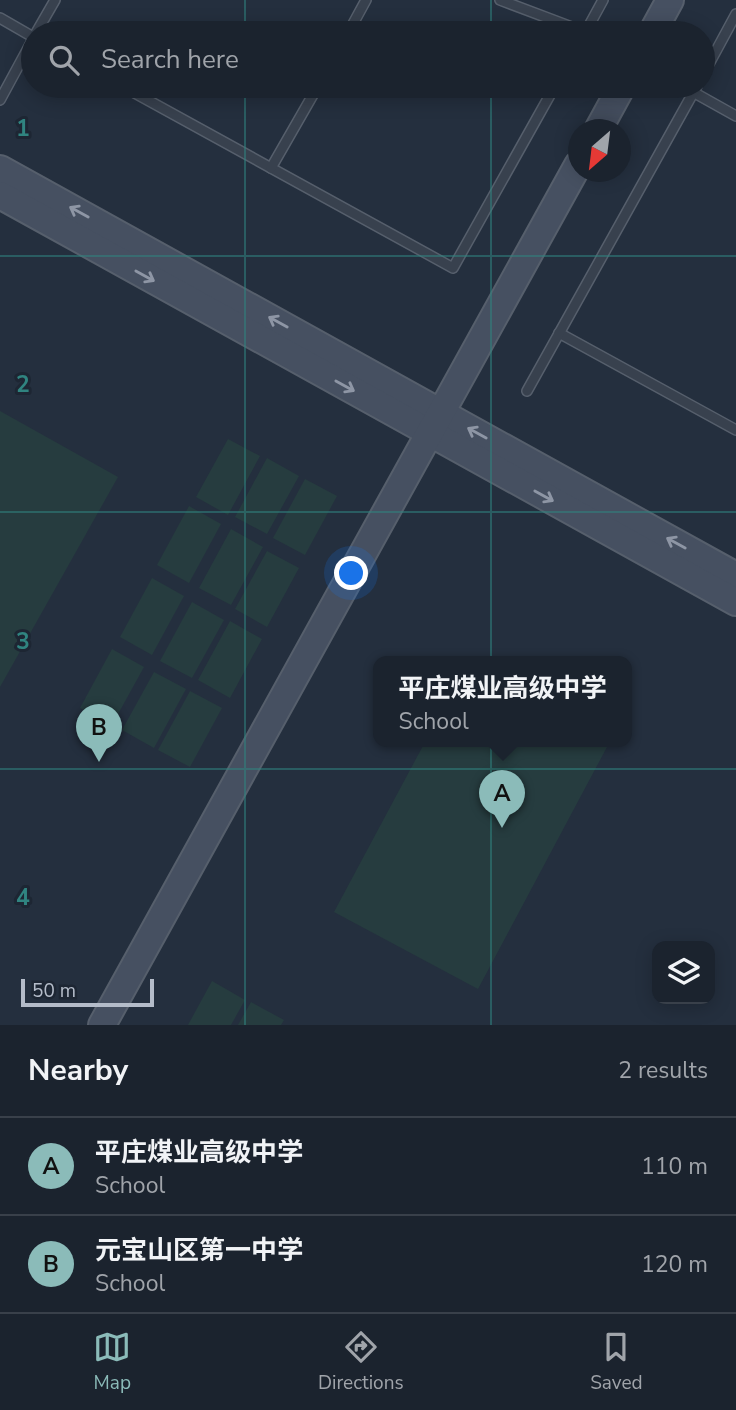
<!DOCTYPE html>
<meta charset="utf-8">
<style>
:root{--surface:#1b232e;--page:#242b36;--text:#f1f3f6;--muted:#a0a4aa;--line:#39404a;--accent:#8bbbb9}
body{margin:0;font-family:"Nunito Sans","Noto Sans SC",sans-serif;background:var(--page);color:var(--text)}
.controls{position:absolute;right:21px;bottom:21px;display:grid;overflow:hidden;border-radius:14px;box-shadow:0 4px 18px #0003}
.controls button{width:63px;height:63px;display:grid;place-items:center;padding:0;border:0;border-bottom:2px solid var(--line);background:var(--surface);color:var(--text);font:35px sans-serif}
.compass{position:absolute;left:568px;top:119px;width:63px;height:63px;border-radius:50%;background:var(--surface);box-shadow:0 4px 18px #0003;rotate:208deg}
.scale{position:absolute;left:21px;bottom:18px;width:133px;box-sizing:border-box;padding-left:7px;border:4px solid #b4bcc9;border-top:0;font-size:19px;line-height:24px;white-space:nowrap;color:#b4bcc9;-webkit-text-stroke:5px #1d2633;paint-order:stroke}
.you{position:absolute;left:352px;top:574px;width:24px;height:24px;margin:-18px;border:5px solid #fff;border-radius:50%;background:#1a73e8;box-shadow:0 0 0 10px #1a73e833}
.badge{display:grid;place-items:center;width:46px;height:46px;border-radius:50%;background:var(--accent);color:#111;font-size:23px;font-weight:700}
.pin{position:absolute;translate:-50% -58px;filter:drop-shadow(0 2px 4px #0008)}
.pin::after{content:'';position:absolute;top:37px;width:24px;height:21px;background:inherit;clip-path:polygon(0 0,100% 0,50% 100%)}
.popup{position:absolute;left:373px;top:656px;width:259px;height:91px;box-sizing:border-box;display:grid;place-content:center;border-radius:14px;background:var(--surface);filter:drop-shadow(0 2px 5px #0005);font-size:23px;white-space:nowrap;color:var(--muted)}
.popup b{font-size:26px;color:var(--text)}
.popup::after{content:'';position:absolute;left:50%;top:100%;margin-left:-14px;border:14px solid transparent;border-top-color:var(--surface)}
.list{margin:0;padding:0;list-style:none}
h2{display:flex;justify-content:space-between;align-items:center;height:91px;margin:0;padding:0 28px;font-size:30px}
h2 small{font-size:23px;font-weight:400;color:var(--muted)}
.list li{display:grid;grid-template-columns:46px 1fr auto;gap:21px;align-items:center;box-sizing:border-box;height:98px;padding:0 28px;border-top:2px solid var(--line)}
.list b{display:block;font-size:26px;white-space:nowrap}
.list p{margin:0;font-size:23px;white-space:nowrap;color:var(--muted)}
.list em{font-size:23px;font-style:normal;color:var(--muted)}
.icon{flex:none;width:38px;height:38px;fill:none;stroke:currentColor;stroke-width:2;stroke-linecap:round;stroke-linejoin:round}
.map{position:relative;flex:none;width:736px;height:1025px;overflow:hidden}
.search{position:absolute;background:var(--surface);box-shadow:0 4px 18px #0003;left:21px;right:21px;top:21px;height:77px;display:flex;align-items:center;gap:18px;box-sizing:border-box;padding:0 24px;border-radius:38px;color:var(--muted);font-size:26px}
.sheet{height:287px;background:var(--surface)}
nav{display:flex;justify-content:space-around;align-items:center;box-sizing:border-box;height:98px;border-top:2px solid var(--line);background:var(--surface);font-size:19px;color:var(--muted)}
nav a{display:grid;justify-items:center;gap:4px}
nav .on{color:var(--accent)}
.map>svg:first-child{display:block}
</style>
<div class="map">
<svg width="736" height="1025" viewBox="0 0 736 1025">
<rect width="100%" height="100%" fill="#242f3e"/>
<g fill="#263c3f">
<path d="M0 411 118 477 0 687Z"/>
<path d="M228 439 260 456 228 515 196 497Z"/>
<path d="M267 458 299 476 267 534 235 517Z"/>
<path d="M305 479 337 496 305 555 273 538Z"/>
<path d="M189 506 221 524 189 583 157 565Z"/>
<path d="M231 529 263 547 231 605 199 588Z"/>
<path d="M267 551 299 568 267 627 235 609Z"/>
<path d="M152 578 184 596 152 655 120 637Z"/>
<path d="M192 602 224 620 192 678 160 661Z"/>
<path d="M230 621 262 639 230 698 198 680Z"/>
<path d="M112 649 144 667 112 725 80 708Z"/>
<path d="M154 672 186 689 154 748 122 730Z"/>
<path d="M190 691 222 708 190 767 158 750Z"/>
<path d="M425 742H598L607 747 478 989 334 912Z"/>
<path d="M212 981 245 1000 231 1025H188Z"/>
<path d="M251 1002 284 1020 281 1025H238Z"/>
</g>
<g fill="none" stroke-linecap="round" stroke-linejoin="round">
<defs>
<g id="lane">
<path d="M500 0 585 32"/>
<path d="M0 18 33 37"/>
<path d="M36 33 55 0"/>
<path d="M348 33 366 0"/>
<path d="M585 33 603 0"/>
<path d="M703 75 736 14"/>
<path d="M122 86 453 268 555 86"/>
<path d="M693 92 736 116"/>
<path d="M0 100 33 39"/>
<path d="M271 168 318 86"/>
<path d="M559 333 736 430"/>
<path d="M527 391 697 86"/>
</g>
<g id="secondary">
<path d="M652 33 670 0"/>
<path d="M598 130 622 86"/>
<path d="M0 169 736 576"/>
<path d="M0 195 736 602"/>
<path d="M102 1025 578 165"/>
</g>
</defs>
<use href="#lane" stroke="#565f6c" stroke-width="12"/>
<use href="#secondary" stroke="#565f6c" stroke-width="30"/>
<use href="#lane" stroke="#38414e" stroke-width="9"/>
<use href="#secondary" stroke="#465061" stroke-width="26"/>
</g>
<defs><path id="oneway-shaft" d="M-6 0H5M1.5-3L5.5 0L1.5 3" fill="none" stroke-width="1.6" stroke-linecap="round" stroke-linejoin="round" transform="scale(1.75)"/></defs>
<g stroke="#8e96a5">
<use href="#oneway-shaft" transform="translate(79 212) rotate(-151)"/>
<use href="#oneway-shaft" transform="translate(145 276) rotate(29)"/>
<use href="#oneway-shaft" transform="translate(278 322) rotate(-151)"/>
<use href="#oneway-shaft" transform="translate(345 386) rotate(29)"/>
<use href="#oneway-shaft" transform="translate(477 433) rotate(-151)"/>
<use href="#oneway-shaft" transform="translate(544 496) rotate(29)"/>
<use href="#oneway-shaft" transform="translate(676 543) rotate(-151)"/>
</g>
<path fill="none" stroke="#308480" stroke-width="2" stroke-opacity="0.55" d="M245 0V33M491 0V33M245 86V1025M491 86V1025M0 256H736M0 512H736M0 769H736"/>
<g font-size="23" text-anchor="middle" font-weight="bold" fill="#308480" stroke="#1d2633" stroke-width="6" stroke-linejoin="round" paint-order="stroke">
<text x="23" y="136">1</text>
<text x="23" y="392">2</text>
<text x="23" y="649">3</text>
<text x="23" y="905">4</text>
</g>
</svg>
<div class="controls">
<button><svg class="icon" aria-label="layers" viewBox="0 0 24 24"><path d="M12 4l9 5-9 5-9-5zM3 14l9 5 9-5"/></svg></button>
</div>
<svg class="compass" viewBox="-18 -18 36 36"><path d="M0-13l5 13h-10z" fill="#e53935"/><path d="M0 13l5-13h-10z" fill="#a0a4aa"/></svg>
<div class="scale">50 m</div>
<div class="you"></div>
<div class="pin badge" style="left:502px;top:828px">A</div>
<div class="popup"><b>平庄煤业高级中学</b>School</div>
<div class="pin badge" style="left:99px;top:762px">B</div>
<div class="search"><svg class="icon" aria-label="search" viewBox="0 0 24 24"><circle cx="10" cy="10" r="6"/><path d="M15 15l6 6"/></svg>Search here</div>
</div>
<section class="sheet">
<h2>Nearby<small>2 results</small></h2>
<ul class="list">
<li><span class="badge">A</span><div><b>平庄煤业高级中学</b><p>School</p></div><em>110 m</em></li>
<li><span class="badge">B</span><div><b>元宝山区第一中学</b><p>School</p></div><em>120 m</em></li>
</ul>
</section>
<nav>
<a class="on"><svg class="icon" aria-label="map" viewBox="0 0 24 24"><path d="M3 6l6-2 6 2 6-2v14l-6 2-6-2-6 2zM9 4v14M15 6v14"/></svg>Map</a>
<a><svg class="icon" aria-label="directions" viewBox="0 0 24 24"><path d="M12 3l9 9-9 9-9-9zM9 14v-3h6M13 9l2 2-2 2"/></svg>Directions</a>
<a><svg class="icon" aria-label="saved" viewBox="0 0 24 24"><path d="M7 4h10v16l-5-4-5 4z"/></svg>Saved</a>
</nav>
